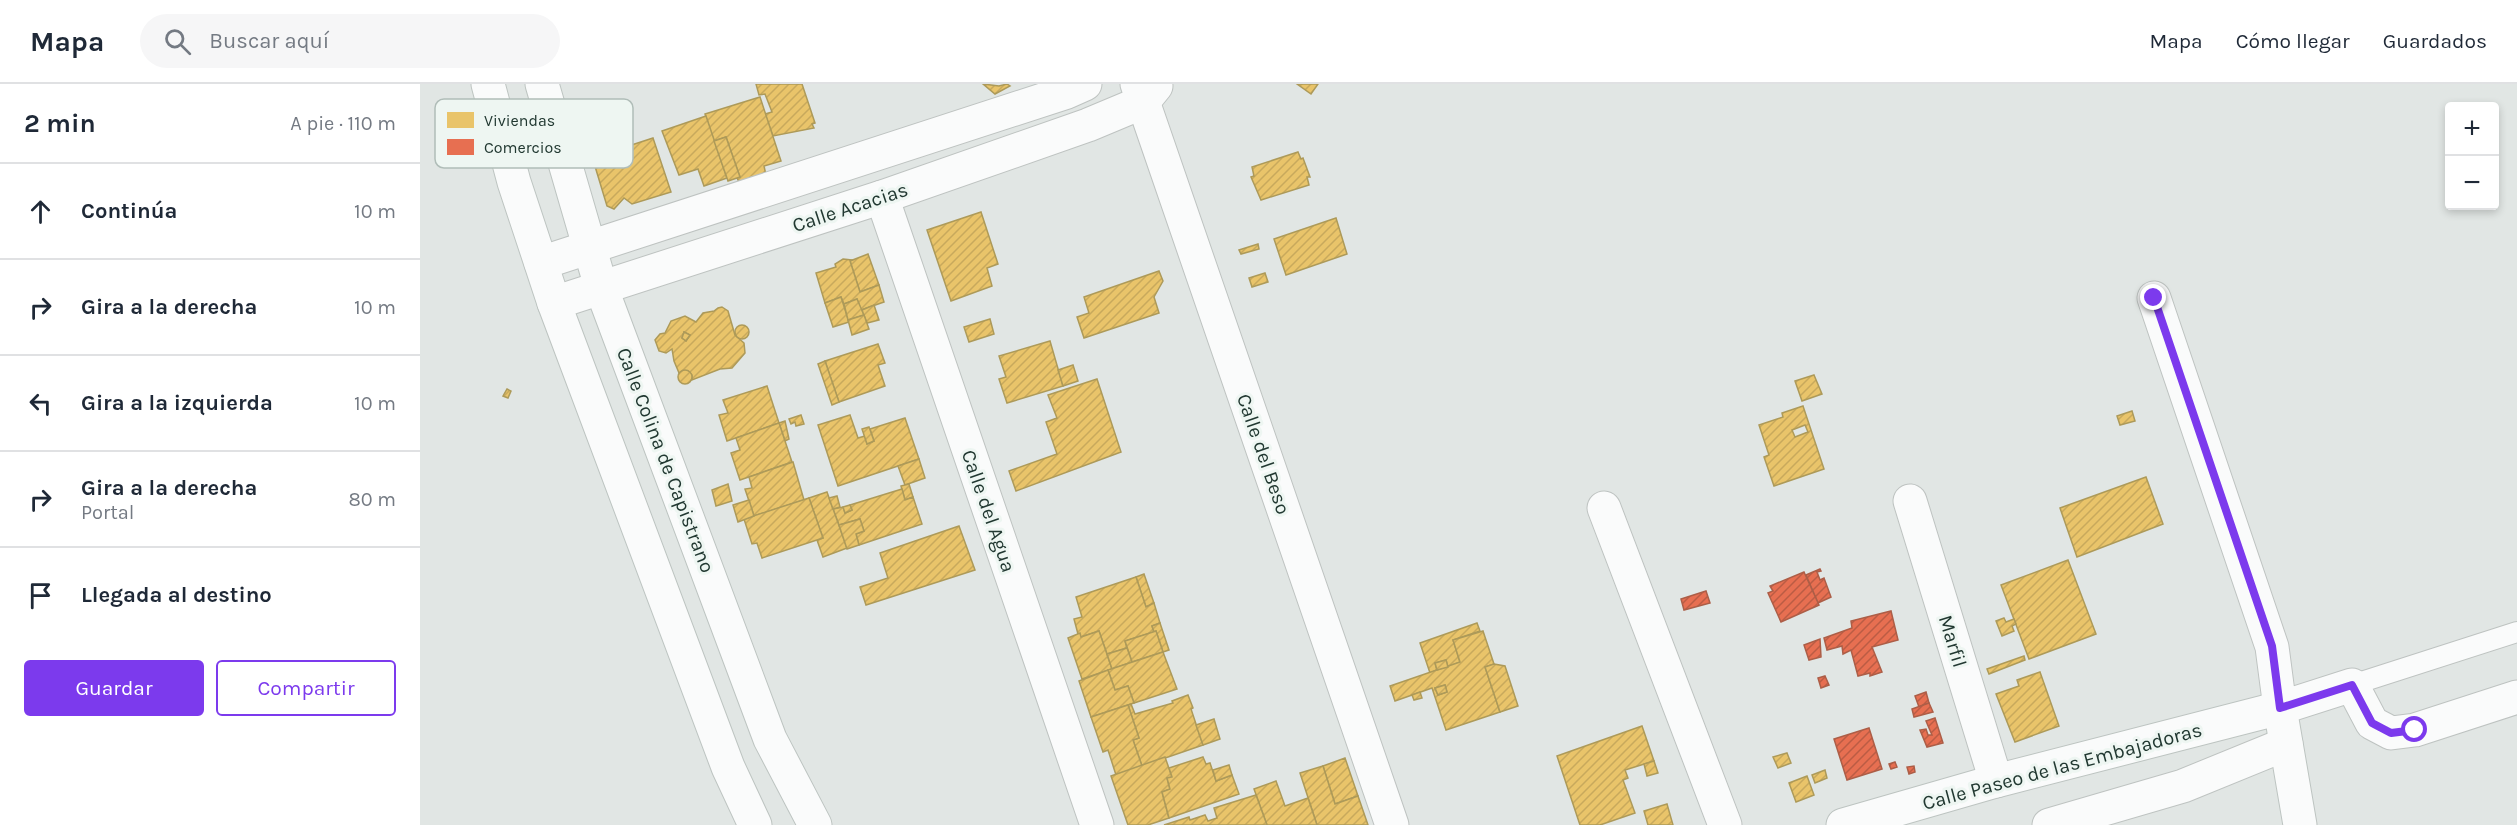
<!DOCTYPE html>
<html lang="es">
<meta charset="utf-8">
<style>
:root{--surface:#fff;--page:#f6f6f7;--text:#1f2937;--muted:#747a83;--line:#e0e1e3;--accent:#7c3aed}
body{margin:0;font-family:Karla,sans-serif;background:var(--page);color:var(--text)}
.controls{position:absolute;right:18px;top:18px;display:grid;overflow:hidden;border-radius:6px;box-shadow:0 3px 9px #0003}
.controls button{width:54px;height:54px;display:grid;place-items:center;padding:0;border:0;border-bottom:2px solid var(--line);background:var(--surface);color:var(--text);font:30px sans-serif}
.stop{position:absolute;width:18px;height:18px;margin:-14px;border:4px solid #7c3aed;border-radius:50%;background:#fff}
.stop.end{background:#7c3aed;border-color:#fff;box-shadow:0 2px 6px #0008}
.list{margin:0;padding:0;list-style:none}
h2{display:flex;justify-content:space-between;align-items:center;height:78px;margin:0;padding:0 24px;font-size:26px}
h2 small{font-size:20px;font-weight:400;color:var(--muted)}
.list li{display:grid;grid-template-columns:39px 1fr auto;gap:18px;align-items:center;box-sizing:border-box;height:96px;padding:0 24px;border-top:2px solid var(--line)}
.list b{display:block;font-size:22px;white-space:nowrap}
.list p{margin:0;font-size:20px;white-space:nowrap;color:var(--muted)}
.list em{font-size:20px;font-style:normal;color:var(--muted)}
.actions{display:flex;gap:12px;padding:18px 24px}
.actions a{flex:1;padding:14px 0;border:2px solid var(--accent);border-radius:6px;text-align:center;font-size:21px;color:var(--accent)}
.actions .main{background:var(--accent);color:#fff}
.icon{flex:none;width:33px;height:33px;fill:none;stroke:currentColor;stroke-width:2;stroke-linecap:round;stroke-linejoin:round}
.map{position:relative;flex:none;width:2097px;height:741px;overflow:hidden}
header{display:flex;align-items:center;gap:36px;box-sizing:border-box;height:84px;padding:0 30px;background:var(--surface);border-bottom:2px solid var(--line)}
header strong{font-size:28px}
nav{display:flex;gap:33px;margin-inline-start:auto;font-size:21px}
.search{width:420px;height:54px;background:var(--page);display:flex;align-items:center;gap:15px;box-sizing:border-box;padding:0 21px;border-radius:33px;color:var(--muted);font-size:22px}
main{display:flex}
aside{flex:1;background:var(--surface)}
.map>svg:first-child{display:block}
</style>
<header>
<strong>Mapa</strong>
<div class="search"><svg class="icon" aria-label="search" viewBox="0 0 24 24"><circle cx="10" cy="10" r="6"/><path d="M15 15l6 6"/></svg>Buscar aquí</div>
<nav><a>Mapa</a><a>Cómo llegar</a><a>Guardados</a></nav>
</header>
<main>
<aside>
<h2>2 min<small>A pie · 110 m</small></h2>
<ul class="list">
<li><svg class="icon" aria-label="ahead" viewBox="0 0 24 24"><path d="M12 20V5M6 11l6-6 6 6"/></svg><div><b>Continúa</b></div><em>10 m</em></li>
<li><svg class="icon" aria-label="right" viewBox="0 0 24 24"><path d="M7 20v-9h11M14 6l5 5-5 5"/></svg><div><b>Gira a la derecha</b></div><em>10 m</em></li>
<li><svg class="icon" aria-label="left" viewBox="0 0 24 24"><path d="M17 20v-9H6M10 6l-5 5 5 5"/></svg><div><b>Gira a la izquierda</b></div><em>10 m</em></li>
<li><svg class="icon" aria-label="right" viewBox="0 0 24 24"><path d="M7 20v-9h11M14 6l5 5-5 5"/></svg><div><b>Gira a la derecha</b><p>Portal</p></div><em>80 m</em></li>
<li><svg class="icon" aria-label="arrive" viewBox="0 0 24 24"><path d="M6 21V4h12l-3 4 3 4H6"/></svg><div><b>Llegada al destino</b></div></li>
</ul>
<div class="actions"><a class="main">Guardar</a><a>Compartir</a></div>
</aside>
<div class="map">
<svg width="2097" height="741" viewBox="0 0 2097 741">
<defs>
<pattern id="homes-hatch" width="6" height="6" patternUnits="userSpaceOnUse" patternTransform="scale(1.5)"><rect width="6" height="6" fill="#e9c46a"/><path d="M-1 1l2-2M0 6l6-6M5 7l2-2" fill="none" stroke="#c8a95c"/></pattern>
<pattern id="shops-hatch" width="6" height="6" patternUnits="userSpaceOnUse" patternTransform="scale(1.5)"><rect width="6" height="6" fill="#e76f51"/><path d="M-1 1l2-2M0 6l6-6M5 7l2-2" fill="none" stroke="#bb5c44"/></pattern>
</defs>
<rect width="100%" height="100%" fill="#e1e6e4"/>
<g fill="url(#homes-hatch)" stroke="#ad9a59" stroke-width="1.5" fill-rule="evenodd">
<path d="M336 0H382L395 39 392 40 394 44 353 52 345 30 352 28 345 10 339 11Z"/>
<path d="M563 0 579 2 587 0 590 2 575 10Z"/>
<path d="M877 0H898L891 10Z"/>
<path d="M340 13 361 77 344 82 346 91 320 100 317 94 320 93 306 53 294 57 285 30Z"/>
<path d="M286 32 307 94 284 102 278 85 259 91 242 47Z"/>
<path d="M306 53 320 93 308 97 294 57Z"/>
<path d="M233 54 251 108 212 120 204 114 194 125 187 122 174 79 191 74 190 68Z"/>
<path d="M878 68 881 75 883 74 890 93H887L889 101 841 116 831 93 834 92 832 83Z"/>
<path d="M561 128 578 180 567 184 572 202 531 217 507 146Z"/>
<path d="M916 134 927 170 866 191 854 155Z"/>
<path d="M838 160 839 165 821 170 819 166Z"/>
<path d="M448 170 459 201 440 208 430 177Z"/>
<path d="M423 175 432 176 430 177 440 208 459 201 464 218 441 226 437 215 424 220 421 213 405 219 396 189 416 183 415 180Z"/>
<path d="M739 187 743 197 734 213 739 229 664 254 657 233 669 229 664 213Z"/>
<path d="M845 189 848 198 832 203 829 194Z"/>
<path d="M421 213 429 238 413 243 405 219Z"/>
<path d="M437 215 444 231 428 236 424 220Z"/>
<path d="M454 221 459 236 447 239 442 226Z"/>
<path d="M302 223 308 227 315 251 324 259 325 269 312 284 300 285 272 296V291L268 287 259 289 254 277 252 265 246 269 239 267 235 256 240 250 245 249 251 237 265 232 276 238 283 229 294 227 298 224ZM264 248 270 251 266 257 262 254Z"/>
<path d="M444 231 449 245 432 251 428 236Z"/>
<path d="M570 235 574 250 549 258 544 243Z"/>
<circle cx="322" cy="248" r="7"/>
<path d="M264 248 270 251 266 257 262 254Z"/>
<path d="M630 257 643 302 587 319 579 295 586 293 579 272Z"/>
<path d="M458 260 465 279 458 281 465 302 419 318 405 277Z"/>
<path d="M405 277 419 318 412 321 398 280Z"/>
<path d="M653 281 658 297 643 302 638 286Z"/>
<circle cx="265" cy="293" r="7"/>
<path d="M1394 291 1402 310 1382 317 1375 297Z"/>
<path d="M677 295 701 368 596 407 589 387 637 370 626 338 637 334 628 311Z"/>
<path d="M347 302 359 339 307 357 299 331 308 329 303 316Z"/>
<path d="M87 305 91 307 88 314 83 312Z"/>
<path d="M1383 322 1404 385 1354 402 1344 373 1349 371 1339 341 1363 333 1362 329ZM1385 341 1388 348 1375 353 1372 346Z"/>
<path d="M1712 327 1715 337 1700 341 1697 332Z"/>
<path d="M381 331 384 340 376 342 375 338 371 340 369 335Z"/>
<path d="M430 331 438 354 445 352 447 360 454 357 450 345 485 334 499 375 418 402 398 341Z"/>
<path d="M365 337 369 355 365 357 359 339Z"/>
<path d="M359 339 372 378 320 396 311 369 320 366 316 354Z"/>
<path d="M449 343 454 357 447 360 442 345Z"/>
<path d="M499 375 505 394 485 401 478 382Z"/>
<path d="M373 378 384 416 334 432 325 405 332 404 329 393Z"/>
<path d="M1726 393 1743 440 1657 473 1640 424Z"/>
<path d="M308 400 312 417 296 422 292 406Z"/>
<path d="M489 400 493 413 485 416 481 402Z"/>
<path d="M482 405 485 416 493 413 502 440 439 461 436 450 444 447 440 435 419 441 413 425 423 423 425 429 432 426 430 421Z"/>
<path d="M407 408 427 464 403 473 397 456 403 454 389 414Z"/>
<path d="M417 412 420 423 413 425 409 414Z"/>
<path d="M389 414 403 454 342 474 337 459 332 460 324 435Z"/>
<path d="M329 416 334 432 318 438 313 421Z"/>
<path d="M430 421 432 426 425 429 423 423Z"/>
<path d="M440 435 444 447 436 450 439 461 427 465 419 441Z"/>
<path d="M539 442 555 486 446 521 440 503 468 494 460 469Z"/>
<path d="M1648 476 1676 550 1609 575 1581 501Z"/>
<path d="M724 490 734 519 726 523 716 493Z"/>
<path d="M716 493 726 523 734 519 740 539 732 542 734 548 705 557 707 564 687 570 679 547 661 553 658 550 654 535 662 533 656 513Z"/>
<path d="M1584 534 1586 538 1594 535 1596 540 1592 542 1594 547 1582 552 1576 537Z"/>
<path d="M740 539 749 566 743 568 736 547 734 548 732 542Z"/>
<path d="M1057 539 1060 547 1033 556 1040 578 1028 583 1026 576 1015 579 1017 586 1010 589 1000 559Z"/>
<path d="M679 547 692 585 662 595 648 554 660 549 661 553Z"/>
<path d="M736 547 743 568 712 578 705 557Z"/>
<path d="M1063 547 1074 580 1065 583 1080 628 1026 646 1012 604 975 617 970 602 1040 578 1033 556ZM1025 601 1027 608 1018 611 1015 604Z"/>
<path d="M707 564 712 578 692 585 687 570Z"/>
<path d="M743 568 757 605 714 619 708 602 695 606 688 586Z"/>
<path d="M1604 572 1605 576 1569 590 1567 585Z"/>
<path d="M1026 576 1028 583 1017 586 1015 579Z"/>
<path d="M1074 580 1085 582 1098 622 1080 628 1065 583Z"/>
<path d="M688 586 695 606 708 602 714 619 671 633 659 597Z"/>
<path d="M1620 588 1639 642 1595 658 1576 610 1599 602 1597 596Z"/>
<path d="M1025 601 1027 608 1018 611 1015 604Z"/>
<path d="M1000 608 1002 614 994 616 992 611Z"/>
<path d="M768 611 773 624 771 625 783 661 722 682 713 656 719 654 708 621 711 620 715 630 753 619 752 617Z"/>
<path d="M708 621 719 654 713 656 722 682 696 691 688 666 683 668 671 633Z"/>
<path d="M794 635 800 655 783 661 776 641Z"/>
<path d="M1222 642 1234 677 1205 686 1208 694 1203 696 1215 729 1180 741H1160L1137 672Z"/>
<path d="M1367 669 1371 679 1358 684 1353 673Z"/>
<path d="M745 673 752 693 747 694 750 705 742 708 749 734 728 741H708L691 692Z"/>
<path d="M783 673 786 680 790 679 796 697 812 691 819 710 749 734 742 708 750 705 747 694 752 693 749 684Z"/>
<path d="M925 674 938 712 915 720 903 682Z"/>
<path d="M1234 677 1238 689 1227 692 1224 680Z"/>
<path d="M809 681 812 691 796 697 793 686Z"/>
<path d="M903 682 915 720 938 712 948 741H897L880 689Z"/>
<path d="M1405 686 1407 694 1395 699 1392 691Z"/>
<path d="M1387 692 1394 711 1376 718 1369 699Z"/>
<path d="M856 697 865 722 888 714 897 741H847L834 705Z"/>
<path d="M836 711 847 741H744L769 733 770 736 785 731 788 737 797 734 794 724Z"/>
<path d="M1247 720 1253 741H1228L1224 727Z"/>
</g>
<g fill="url(#shops-hatch)" stroke="#ac5e47" stroke-width="1.5">
<path d="M1400 485 1401 487 1397 488 1400 496 1404 494 1411 513 1398 519 1386 491Z"/>
<path d="M1384 488 1399 521 1361 538 1348 509 1353 507 1350 502Z"/>
<path d="M1286 507 1290 519 1264 526 1261 515Z"/>
<path d="M1471 527 1478 556 1452 563 1462 588 1450 592V589L1438 592 1431 566 1423 570 1422 562 1407 566 1404 554 1432 544 1431 537Z"/>
<path d="M1400 555 1401 573 1389 576 1384 561Z"/>
<path d="M1405 592 1409 601 1401 604 1398 594Z"/>
<path d="M1506 608 1509 619 1499 623 1495 612Z"/>
<path d="M1509 619 1513 628 1494 633 1492 625Z"/>
<path d="M1515 634 1523 659 1507 663 1500 646 1506 645 1508 651H1512L1506 637Z"/>
<path d="M1449 644 1462 685 1427 696 1414 655Z"/>
<path d="M1475 678 1477 683 1471 685 1469 680Z"/>
<path d="M1494 682 1495 688 1489 690 1487 683Z"/>
</g>
<g fill="none" stroke-linecap="round" stroke-linejoin="round">
<defs>
<path id="lane" d="M1932 601 2097 548"/>
<g id="street">
<path d="M717 0 972 741"/>
<path d="M462 113 677 741"/>
<path d="M121 179 647 8 665 0"/>
<path d="M1734 214 1852 563 1860 624 1932 601 1952 639 1971 649 1995 646 2097 613"/>
<path d="M134 219 462 113 668 41 723 18 736 2"/>
<path d="M1490 417 1576 697"/>
<path d="M1184 424 1305 741"/>
<path d="M1629 741 1763 702 1866 660"/>
</g>
<g id="secondary">
<path d="M68 0 94 98 134 219 308 683 335 741"/>
<path d="M122 0 181 203 350 655 395 741"/>
<path d="M1423 741 1576 697 1860 624 1880 741"/>
</g>
</defs>
<use href="#lane" stroke="#bec3c1" stroke-width="22"/>
<use href="#street" stroke="#bec3c1" stroke-width="35"/>
<use href="#secondary" stroke="#bdc4c1" stroke-width="35"/>
<use href="#lane" stroke="#fafbfb" stroke-width="20"/>
<use href="#street" stroke="#fafbfb" stroke-width="33"/>
<use href="#secondary" stroke="#fafbfb" stroke-width="33"/>
</g>
<g fill="none" stroke-linecap="round" stroke-linejoin="round">
<path stroke="#7c3aed" stroke-width="8" d="M1734 214 1852 562 1860 624 1932 601 1952 639 1971 649 1995 646"/>
</g>
<g text-anchor="middle" stroke-width="6" stroke-linejoin="round" paint-order="stroke">
<g font-size="20" fill="#213831" stroke="#eef6f2">
<text transform="translate(430 123) rotate(-18)" y="7">Calle Acacias</text>
<text transform="translate(844 370) rotate(71)" y="7">Calle del Beso</text>
<text transform="translate(246 376) rotate(69)" y="7">Calle Colina de Capistrano</text>
<text transform="translate(569 427) rotate(71)" y="7">Calle del Agua</text>
<text transform="translate(1533 557) rotate(73)" y="7">Marfil</text>
<text transform="translate(1642 682) rotate(-15)" y="7">Calle Paseo de las Embajadoras</text>
</g>
</g>
<rect x="15" y="15" width="198" height="69" rx="9" fill="#eef6f2" stroke="#b0bdb8" stroke-width="1.5"/>
<rect x="27" y="28" width="27" height="16" fill="#e9c46a"/>
<rect x="27" y="55" width="27" height="16" fill="#e76f51"/>
<g font-size="16" fill="#213831">
<text x="64" y="42">Viviendas</text>
<text x="64" y="69">Comercios</text>
</g>
</svg>
<div class="controls">
<button>+</button>
<button>−</button>
</div>
<div class="stop" style="left:1995px;top:646px"></div>
<div class="stop end" style="left:1734px;top:214px"></div>
</div>
</main>
